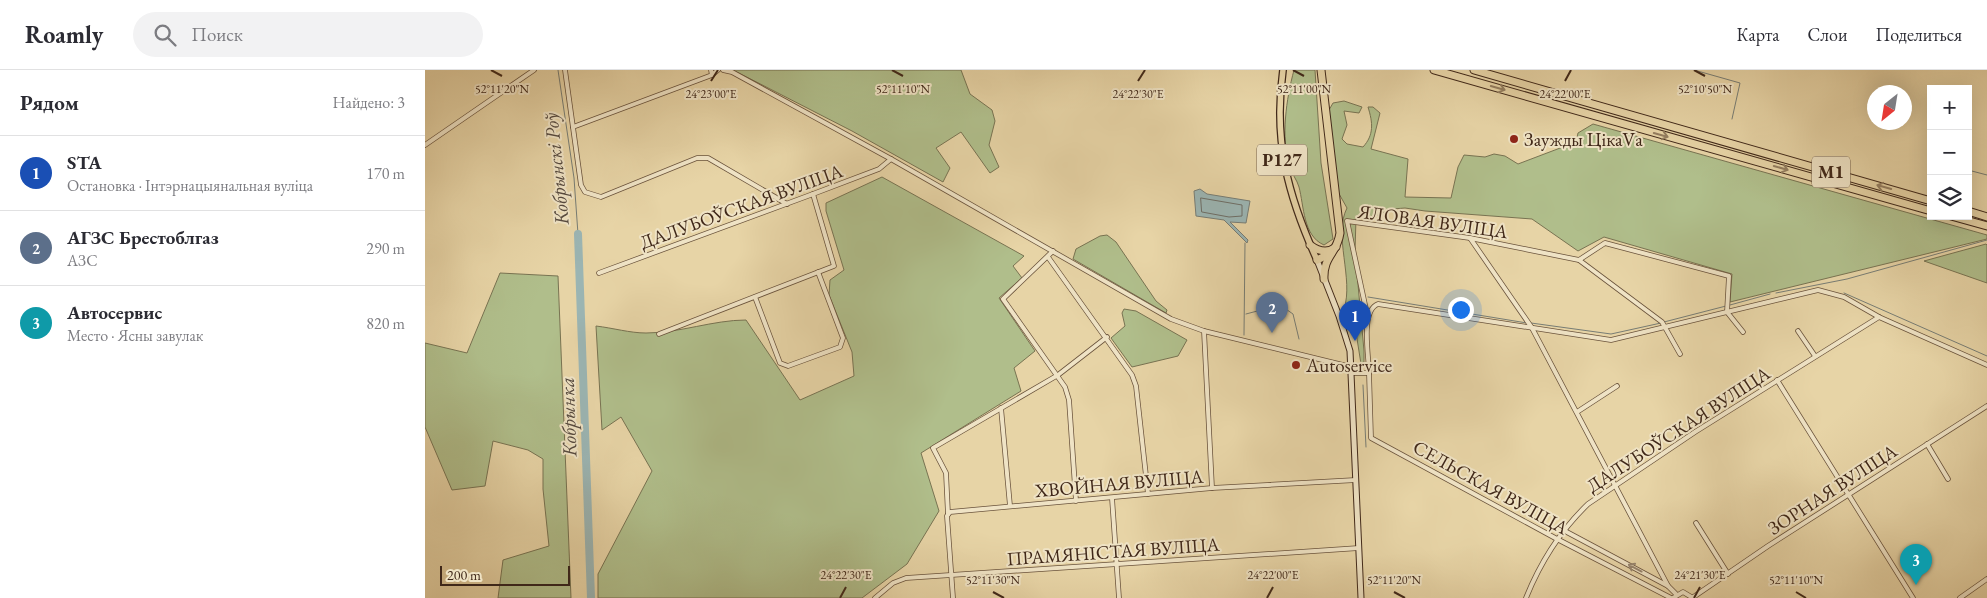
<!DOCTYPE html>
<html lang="ru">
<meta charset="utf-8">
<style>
:root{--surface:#fff;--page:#f2f2f3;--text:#2b2b33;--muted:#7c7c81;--line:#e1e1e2;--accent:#111827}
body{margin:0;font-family:"EB Garamond",serif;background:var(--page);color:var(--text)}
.controls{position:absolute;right:15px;top:15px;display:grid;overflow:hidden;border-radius:0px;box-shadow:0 5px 20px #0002}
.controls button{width:45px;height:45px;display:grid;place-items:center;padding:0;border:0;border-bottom:1px solid var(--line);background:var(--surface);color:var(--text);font:25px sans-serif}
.compass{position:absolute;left:1442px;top:15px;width:45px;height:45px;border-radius:50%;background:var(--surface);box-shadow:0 5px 20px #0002;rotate:210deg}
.scale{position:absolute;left:15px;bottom:12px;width:130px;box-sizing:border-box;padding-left:5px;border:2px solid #402819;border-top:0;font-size:14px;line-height:18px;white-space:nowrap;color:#402819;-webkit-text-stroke:4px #efe3c5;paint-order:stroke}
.you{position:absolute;left:1035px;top:239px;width:18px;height:18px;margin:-12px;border:4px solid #fff;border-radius:50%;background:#1a73e8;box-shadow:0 0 0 8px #1a73e833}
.badge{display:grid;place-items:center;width:32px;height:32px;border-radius:50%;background:var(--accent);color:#fff;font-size:16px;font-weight:700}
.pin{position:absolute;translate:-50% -41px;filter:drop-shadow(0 1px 2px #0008)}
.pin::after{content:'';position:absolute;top:26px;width:18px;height:15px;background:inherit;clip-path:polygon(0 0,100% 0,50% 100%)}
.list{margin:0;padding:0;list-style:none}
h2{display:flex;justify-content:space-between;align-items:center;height:65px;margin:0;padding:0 20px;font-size:21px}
h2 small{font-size:16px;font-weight:400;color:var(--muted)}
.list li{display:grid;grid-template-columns:32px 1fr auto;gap:15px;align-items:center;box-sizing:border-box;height:75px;padding:0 20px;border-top:1px solid var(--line)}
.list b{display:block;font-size:19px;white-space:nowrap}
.list p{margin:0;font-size:16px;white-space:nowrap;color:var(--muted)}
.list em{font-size:16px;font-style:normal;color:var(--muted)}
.icon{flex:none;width:28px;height:28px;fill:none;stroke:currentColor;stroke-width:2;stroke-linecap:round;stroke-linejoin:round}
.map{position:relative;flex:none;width:1562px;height:528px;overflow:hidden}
header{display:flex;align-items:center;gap:30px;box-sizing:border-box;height:70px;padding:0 25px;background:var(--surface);border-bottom:1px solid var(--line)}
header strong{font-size:24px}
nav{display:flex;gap:28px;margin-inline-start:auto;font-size:18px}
.search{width:350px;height:45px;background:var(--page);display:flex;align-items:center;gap:12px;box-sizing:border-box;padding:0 18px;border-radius:28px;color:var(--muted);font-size:19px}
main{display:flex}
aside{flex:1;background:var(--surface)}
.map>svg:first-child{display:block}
</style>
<header>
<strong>Roamly</strong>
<div class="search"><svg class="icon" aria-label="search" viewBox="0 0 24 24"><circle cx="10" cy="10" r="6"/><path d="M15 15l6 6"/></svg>Поиск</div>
<nav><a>Карта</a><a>Слои</a><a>Поделиться</a></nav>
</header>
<main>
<aside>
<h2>Рядом<small>Найдено: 3</small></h2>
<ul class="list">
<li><span class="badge" style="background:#1a4fb4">1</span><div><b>STA</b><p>Остановка · Інтэрнацыянальная вуліца</p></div><em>170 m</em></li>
<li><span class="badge" style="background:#5c6f8a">2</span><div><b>АГЗС Брестоблгаз</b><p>АЗС</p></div><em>290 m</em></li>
<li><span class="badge" style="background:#0f9aa8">3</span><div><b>Автосервис</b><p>Место · Ясны завулак</p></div><em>820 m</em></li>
</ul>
</aside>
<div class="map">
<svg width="1562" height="528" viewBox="0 0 1562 528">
<rect width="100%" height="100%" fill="#e7d4a6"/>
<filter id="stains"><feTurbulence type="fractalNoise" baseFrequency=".004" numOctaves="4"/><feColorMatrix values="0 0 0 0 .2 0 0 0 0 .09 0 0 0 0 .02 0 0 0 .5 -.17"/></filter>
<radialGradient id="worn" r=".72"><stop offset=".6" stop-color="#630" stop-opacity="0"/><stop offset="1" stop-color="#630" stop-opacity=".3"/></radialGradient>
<g fill="#b0be8b" stroke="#787352">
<path d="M308 0H536L545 24 567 40 570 51 564 75 574 97 565 103 536 62 511 78 525 98 518 112 427 61Z"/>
<path d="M869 0H890L896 93 908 169 899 175C878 166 879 136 874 117 872 110 867 104 864 96 856 66 861 30 869 0Z"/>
<path d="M919 31 937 37 934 43 919 41 922 55 917 69 922 74 938 77C949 65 948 53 943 37H948L955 43 946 79 983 89 980 127 1026 128 1033 97 1039 85 1060 87 1069 84 1080 86 1093 94 1151 72 1153 63 1168 54 1562 165V169L1305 232 1307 204 1179 167 1153 181 1107 149 1000 141 980 138 967 139 950 146 931 148 930 181 939 281V292L936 294 930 256 919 239C929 209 908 165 922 138L913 122 904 40 908 33Z"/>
<path d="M457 107 599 186 588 196 597 208 574 228 610 281 589 298 596 321 496 383 514 441 482 494 437 528H173V504L227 401 196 347 177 360 171 256C188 258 205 263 221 263 255 263 288 250 321 250L375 330 429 306 427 282 404 225 405 210 419 200 401 141V133Z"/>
<path d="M682 165 691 172 731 231 742 240 741 243 648 189 651 179 675 166Z"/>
<path d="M1562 175V213L1499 191 1561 174Z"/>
<path d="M75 203 133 206 146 528H73L78 490 124 476 118 419V389L103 380 68 371 60 416 27 420 0 357V273L42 283Z"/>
<path d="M699 239 711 241 762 270 753 286 707 297 686 268 700 256 697 243Z"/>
</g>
<path fill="#9bb5b3" stroke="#777d75" d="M775 119 782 124 825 131 821 153 805 152 823 170 822 173 799 150 771 146 769 121Z"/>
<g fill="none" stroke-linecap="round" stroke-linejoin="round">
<path stroke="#6e6e66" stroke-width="1" d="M776 128 817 135V146L804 147 777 142Z"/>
<g stroke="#777d75" stroke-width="1">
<path d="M133 0 149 108 153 164"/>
<path d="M1269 0 1315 13 1307 49"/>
<path d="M1543 100 1562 105"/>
<path d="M1351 223 1422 209 1562 170"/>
<path d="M1419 223 1562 286"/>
<path d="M943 227 1102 253"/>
<path d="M1305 235 1345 224"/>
<path d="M821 244 855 235 868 244 874 269"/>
<path d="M1239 252 1301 236"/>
<path d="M1106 253 1186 264 1236 253"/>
<path d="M819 265 820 173"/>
<path d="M938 315 941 377"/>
</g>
<path stroke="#9bb5b3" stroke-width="8" d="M153 164 166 528"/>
<defs>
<g id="street">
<path d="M140 0 156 115 160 122 176 127 272 88H283L362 134"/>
<path d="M286 0 287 5 293 0"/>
<path d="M298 0 307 2 466 89 746 249 779 261 926 297"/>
<path d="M148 57 287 5"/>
<path d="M0 75 109 0"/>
<path d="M1045 168 1107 258 1243 516"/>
<path d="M628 181 578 229 640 317 644 330 651 431"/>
<path d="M623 187 707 305 711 316 723 424"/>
<path d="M1154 190 1180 173 1304 206 1302 242 1318 262"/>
<path d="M174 203 388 124 454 99 466 89"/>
<path d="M330 227 355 293 363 296 415 277 418 268 393 202"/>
<path d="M942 244 922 151 1045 168 1154 190 1237 252 1255 284"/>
<path d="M779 261 787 418"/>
<path d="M1373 261 1390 286"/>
<path d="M234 264 409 196 388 124"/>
<path d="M927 303H944L946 368 1132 469 1246 528"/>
<path d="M944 303C944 286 935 241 953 234L1186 270 1393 220 1419 227 1454 247 1562 295"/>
<path d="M1352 310 1488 528"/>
<path d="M576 338 585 436"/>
<path d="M1152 342 1192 316"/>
<path d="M1502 374 1523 409"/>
<path d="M687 428 694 528"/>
<path d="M523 444 521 403 508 378 633 305 682 267"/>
<path d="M1271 453 1303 504"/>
<path d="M1138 460 1243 516 1251 524"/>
<path d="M450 528 468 513 481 508 934 478"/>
<path d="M528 528 522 446 525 442 787 418 931 410"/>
<path d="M1101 528C1115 493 1136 460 1163 434L1270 362 1454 247"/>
<path d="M1248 528 1258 522 1268 528"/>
<path d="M1267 528 1343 476 1562 336"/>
<path d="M1535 528 1562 509"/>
</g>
<path id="secondary" d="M892 190 914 246 925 281 936 528"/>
<path id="primary" d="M858 0C848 71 863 126 892 190"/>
<g id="highway">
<path d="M896 0 915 163C912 184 898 186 899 209"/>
<path d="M1009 0 1506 141"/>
<path d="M1049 0 1506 131"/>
<path d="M1543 141 1562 147"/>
<path d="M1526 146 1562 156"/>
<path d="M885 175C893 181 902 184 911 177"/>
<path d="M892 190 906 183"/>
</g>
</defs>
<use href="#street" stroke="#6a533c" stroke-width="5.5"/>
<use href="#secondary" stroke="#402819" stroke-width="7"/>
<use href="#primary" stroke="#402819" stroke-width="8"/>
<use href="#highway" stroke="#402819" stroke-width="9"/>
<use href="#street" stroke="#efe3c5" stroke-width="4"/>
<use href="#secondary" stroke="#efe3c5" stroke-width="5"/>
<use href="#primary" stroke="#e7d4a6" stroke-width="5.5"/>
<use href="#highway" stroke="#e7d4a6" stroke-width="7"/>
</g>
<defs><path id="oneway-shaft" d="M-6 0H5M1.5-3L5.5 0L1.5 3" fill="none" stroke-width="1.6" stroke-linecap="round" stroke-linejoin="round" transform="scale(1.25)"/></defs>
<g stroke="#947e60">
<use href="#oneway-shaft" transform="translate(1073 18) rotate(16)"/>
<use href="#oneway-shaft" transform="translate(1236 65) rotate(16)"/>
<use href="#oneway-shaft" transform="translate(1356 98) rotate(16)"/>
<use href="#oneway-shaft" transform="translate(1459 117) rotate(-164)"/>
</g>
<use stroke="#98866f" href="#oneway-shaft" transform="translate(1210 498) rotate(-152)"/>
<path fill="none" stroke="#402819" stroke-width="2" d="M66 0 77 6M467 0 478 6M868 0 879 6M1269 0 1280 6M286 11 293 0M713 11 720 0M1140 11 1146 0M568 522 579 528M969 522 980 528M1371 522 1381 528M415 528 421 517M842 528 848 517M1269 528 1275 517"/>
<g fill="#8f2418" stroke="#efe3c5" stroke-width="2">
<circle cx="1089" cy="69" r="5"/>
<circle cx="871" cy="295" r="5"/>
</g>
<g text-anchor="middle" stroke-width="4" stroke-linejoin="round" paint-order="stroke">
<g fill="#efe3c5" stroke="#74604d" stroke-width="1">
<rect x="832" y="74.5" width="50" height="31" rx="4"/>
<rect x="1387" y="86.5" width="38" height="31" rx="4"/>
</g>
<g font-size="18" font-weight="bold" fill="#402819">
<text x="857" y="96">Р127</text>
<text x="1406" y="108">М1</text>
</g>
<g font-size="19" fill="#402819" stroke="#efe3c5" text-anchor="start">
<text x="1099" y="76">Заужды ЦікаVа</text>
<text x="881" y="302">Autoservice</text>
</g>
<g font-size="19" fill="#402819" stroke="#efe3c5">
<text transform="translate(316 136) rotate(-20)" y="7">ДАЛУБОЎСКАЯ ВУЛІЦА</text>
<text transform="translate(1008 151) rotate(8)" y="7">ЯЛОВАЯ ВУЛІЦА</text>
<text transform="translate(1253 359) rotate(-33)" y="7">ДАЛУБОЎСКАЯ ВУЛІЦА</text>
<text transform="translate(694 413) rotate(-5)" y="7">ХВОЙНАЯ ВУЛІЦА</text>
<text transform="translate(1066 417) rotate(29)" y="7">СЕЛЬСКАЯ ВУЛІЦА</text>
<text transform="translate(1407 419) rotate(-33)" y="7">ЗОРНАЯ ВУЛІЦА</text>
<text transform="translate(688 481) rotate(-4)" y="7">ПРАМЯНІСТАЯ ВУЛІЦА</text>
</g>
<g font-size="20" font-style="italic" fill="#574b40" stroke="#efe3c5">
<text transform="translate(131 99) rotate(-96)" y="7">Кобрынскі Роў</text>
<text transform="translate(143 347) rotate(-92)" y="7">Кобрынка</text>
</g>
</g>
<g font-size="12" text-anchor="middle" fill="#402819" stroke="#efe3c5" stroke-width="4" stroke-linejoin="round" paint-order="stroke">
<text x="77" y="23">52°11'20"N</text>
<text x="478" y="23">52°11'10"N</text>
<text x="879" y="23">52°11'00"N</text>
<text x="1280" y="23">52°10'50"N</text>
<text x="286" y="28">24°23'00"E</text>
<text x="713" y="28">24°22'30"E</text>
<text x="1140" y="28">24°22'00"E</text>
<text x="421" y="509">24°22'30"E</text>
<text x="848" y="509">24°22'00"E</text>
<text x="1275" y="509">24°21'30"E</text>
<text x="568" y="514">52°11'30"N</text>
<text x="969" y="514">52°11'20"N</text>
<text x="1371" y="514">52°11'10"N</text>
</g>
<rect width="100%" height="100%" filter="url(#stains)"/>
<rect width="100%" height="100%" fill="url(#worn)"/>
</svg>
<div class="controls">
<button>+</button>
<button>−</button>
<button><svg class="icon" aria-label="layers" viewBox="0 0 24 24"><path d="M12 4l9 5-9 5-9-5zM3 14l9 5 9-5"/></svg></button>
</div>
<svg class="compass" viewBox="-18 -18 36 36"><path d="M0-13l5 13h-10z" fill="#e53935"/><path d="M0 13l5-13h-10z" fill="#7c7c81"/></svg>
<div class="scale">200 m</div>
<div class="you"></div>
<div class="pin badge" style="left:930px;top:271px;background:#1a4fb4">1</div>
<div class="pin badge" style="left:847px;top:263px;background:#5c6f8a">2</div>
<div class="pin badge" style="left:1491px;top:515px;background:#0f9aa8">3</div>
</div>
</main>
